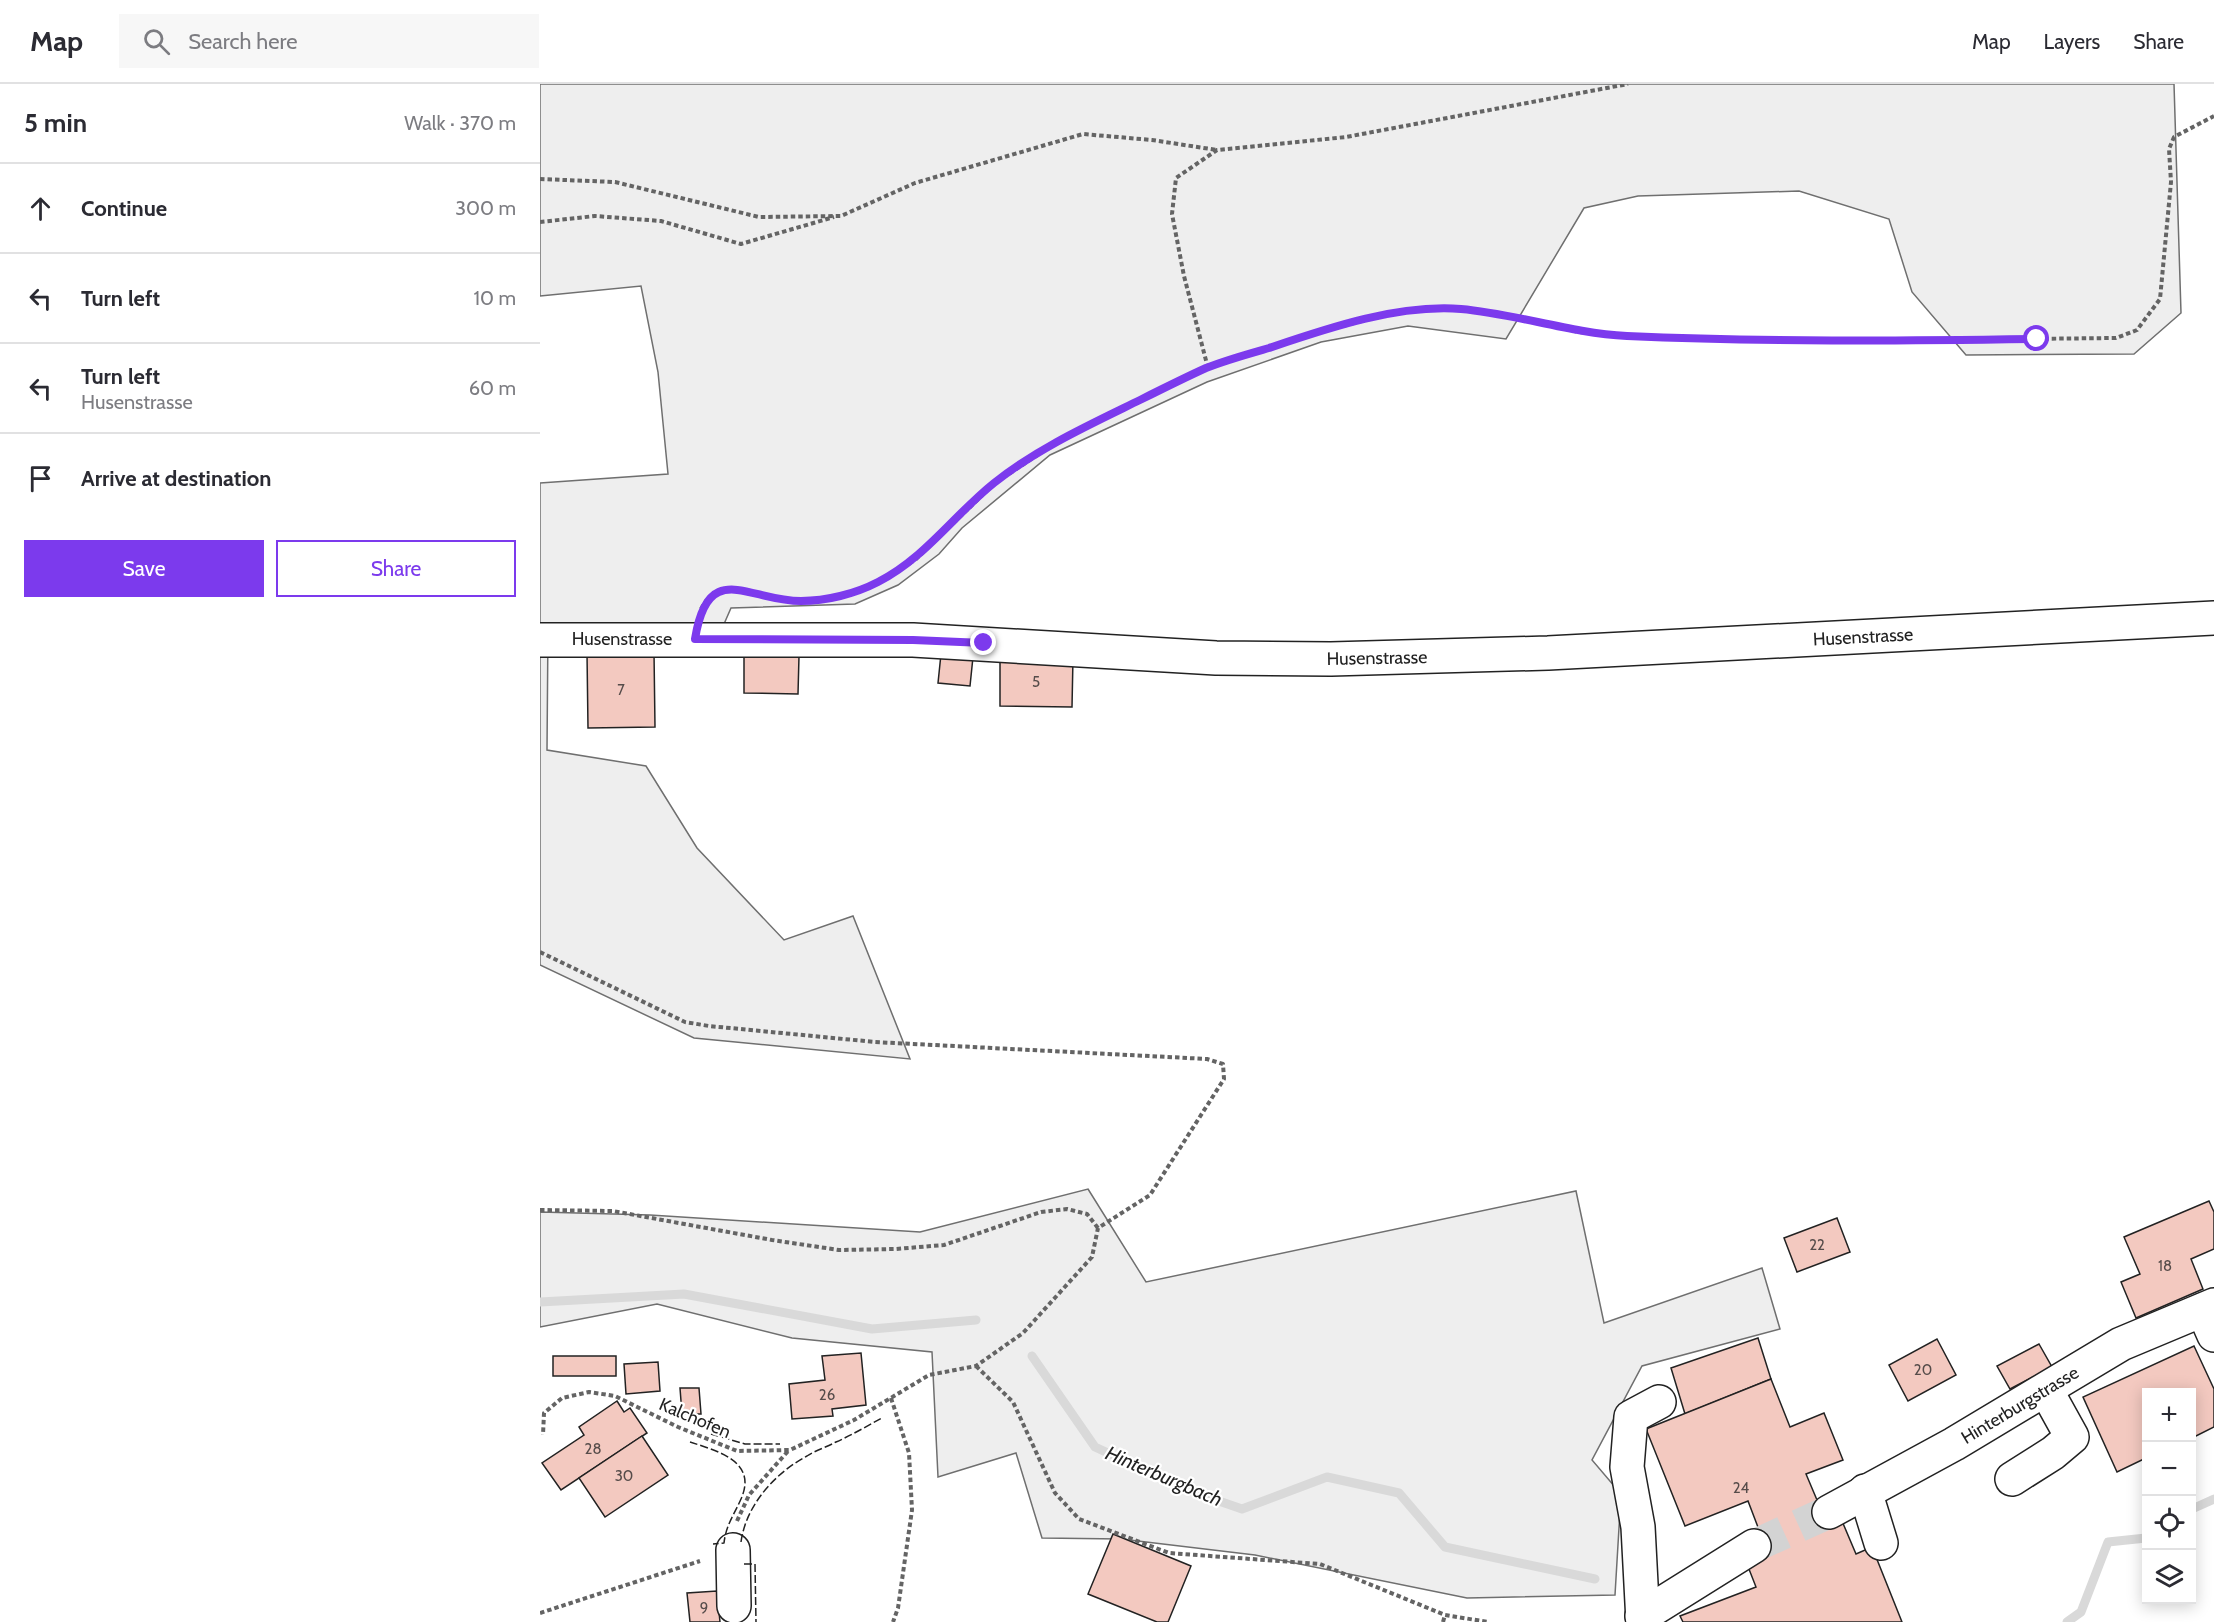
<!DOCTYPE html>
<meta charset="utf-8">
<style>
:root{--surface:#fff;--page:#f7f7f7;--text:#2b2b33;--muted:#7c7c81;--line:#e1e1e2;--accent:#7c3aed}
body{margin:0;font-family:Cabin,sans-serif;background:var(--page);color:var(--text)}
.controls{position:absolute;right:18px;bottom:18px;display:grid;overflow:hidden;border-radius:0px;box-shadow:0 3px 15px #0003}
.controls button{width:54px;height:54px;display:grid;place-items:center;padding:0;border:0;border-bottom:2px solid var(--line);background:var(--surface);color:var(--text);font:30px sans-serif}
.stop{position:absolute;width:18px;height:18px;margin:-14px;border:4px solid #7c3aed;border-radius:50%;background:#fff}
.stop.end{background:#7c3aed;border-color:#fff;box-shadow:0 2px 6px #0008}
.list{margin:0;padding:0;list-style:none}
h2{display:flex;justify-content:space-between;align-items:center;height:78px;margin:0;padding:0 24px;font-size:26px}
h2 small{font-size:20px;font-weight:400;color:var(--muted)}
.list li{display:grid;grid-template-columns:39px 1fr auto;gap:18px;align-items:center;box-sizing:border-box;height:90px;padding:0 24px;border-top:2px solid var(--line)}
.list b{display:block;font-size:22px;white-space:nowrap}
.list p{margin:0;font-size:20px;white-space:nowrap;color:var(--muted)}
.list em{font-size:20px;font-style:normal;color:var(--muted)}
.actions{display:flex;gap:12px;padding:18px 24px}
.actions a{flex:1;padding:14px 0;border:2px solid var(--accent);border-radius:0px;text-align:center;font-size:21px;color:var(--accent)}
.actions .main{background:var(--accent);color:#fff}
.icon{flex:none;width:33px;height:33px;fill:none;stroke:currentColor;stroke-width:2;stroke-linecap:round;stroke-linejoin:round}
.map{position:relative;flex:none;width:1674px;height:1538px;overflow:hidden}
header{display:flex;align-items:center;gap:36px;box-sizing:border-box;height:84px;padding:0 30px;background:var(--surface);border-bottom:2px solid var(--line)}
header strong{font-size:28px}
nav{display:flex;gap:33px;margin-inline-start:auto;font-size:21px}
.search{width:420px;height:54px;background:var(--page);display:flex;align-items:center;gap:15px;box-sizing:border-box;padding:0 21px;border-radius:0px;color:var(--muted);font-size:22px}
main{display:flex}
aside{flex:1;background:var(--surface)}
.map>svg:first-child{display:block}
</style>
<header>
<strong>Map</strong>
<div class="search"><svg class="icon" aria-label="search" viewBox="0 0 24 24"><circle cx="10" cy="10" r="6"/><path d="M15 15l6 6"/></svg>Search here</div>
<nav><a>Map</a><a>Layers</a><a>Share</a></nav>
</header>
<main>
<aside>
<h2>5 min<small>Walk · 370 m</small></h2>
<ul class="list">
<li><svg class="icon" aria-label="ahead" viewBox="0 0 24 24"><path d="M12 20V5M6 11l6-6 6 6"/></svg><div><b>Continue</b></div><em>300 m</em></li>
<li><svg class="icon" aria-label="left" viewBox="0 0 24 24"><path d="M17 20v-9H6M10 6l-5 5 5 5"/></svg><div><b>Turn left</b></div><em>10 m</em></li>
<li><svg class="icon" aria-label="left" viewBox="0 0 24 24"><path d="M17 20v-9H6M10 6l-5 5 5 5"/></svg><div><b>Turn left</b><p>Husenstrasse</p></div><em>60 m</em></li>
<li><svg class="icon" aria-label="arrive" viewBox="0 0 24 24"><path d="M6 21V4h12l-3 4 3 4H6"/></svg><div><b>Arrive at destination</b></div></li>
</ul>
<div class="actions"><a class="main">Save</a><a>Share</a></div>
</aside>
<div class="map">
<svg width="1674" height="1538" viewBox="0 0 1674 1538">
<rect width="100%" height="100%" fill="#fff"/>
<g fill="#eee" stroke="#6f6f6f" stroke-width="1.5">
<path d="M0 0H1634L1641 229 1594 270 1426 271 1372 208 1349 135 1259 107 1098 112 1044 124 966 255 868 242 781 258 667 298 510 371 422 444 399 470 358 501 315 520 191 524 184 540 8 543 7 666 106 682 157 764 244 856 313 832 370 975 154 954 0 881V399L128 390 118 288 101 202 0 212Z"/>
<path d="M548 1105 606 1198 1036 1107 1064 1239 1222 1184 1240 1245 1102 1282 1052 1376 1081 1410 1075 1511 927 1514 715 1471 581 1455 502 1454 476 1369 398 1393 392 1268 252 1254 117 1220 0 1243V1128L110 1131 380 1148Z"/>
</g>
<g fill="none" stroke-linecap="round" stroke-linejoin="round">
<g stroke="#d9d9d9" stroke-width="9">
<path d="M0 1218 144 1210 332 1245 436 1236"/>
<path d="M492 1272 555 1363 650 1407 702 1425 787 1393 859 1409 905 1463 1055 1495"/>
<path d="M1652 1425 1674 1415"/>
<path d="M1527 1538 1541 1528 1568 1458 1606 1454"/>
</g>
</g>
<g fill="#f3c9c0" stroke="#222" stroke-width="1.5">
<path d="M114 568 115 643 48 644 47 569Z"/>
<path d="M401 570 433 573 430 602 398 599Z"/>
<path d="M204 571 259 572 258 610 204 609Z"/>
<path d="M460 573 533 574 532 623 460 622Z"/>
<path d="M1669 1117 1674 1128V1165L1651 1175 1663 1205 1596 1234 1581 1198 1600 1190 1584 1153Z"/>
<path d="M1297 1134 1310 1168 1257 1188 1244 1154Z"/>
<path d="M1218 1254 1231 1295 1145 1330 1131 1284Z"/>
<path d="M1397 1255 1416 1291 1368 1317 1349 1281Z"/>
<path d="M1499 1260 1512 1283 1470 1305 1457 1282Z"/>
<path d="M1654 1262 1674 1305V1343L1652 1354V1308H1606V1374L1577 1388 1543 1313Z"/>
<path d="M321 1269 326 1321 292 1325 293 1332 252 1335 249 1300 285 1296 282 1272Z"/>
<rect x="13" y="1272" width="63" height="20"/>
<path d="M118 1278 120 1307 86 1310 84 1280Z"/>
<path d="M1231 1295 1250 1343 1284 1329 1303 1376 1266 1390 1288 1442 1302 1437 1316 1470 1332 1463 1362 1538H1143L1140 1532 1216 1503 1207 1480 1229 1472 1208 1417 1145 1442 1106 1345Z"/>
<path d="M140 1304H159L161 1330H142Z"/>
<path d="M77 1317 84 1328 90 1324 107 1349 21 1406 2 1379 44 1351 39 1343Z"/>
<path d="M102 1352 128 1391 65 1433 39 1394Z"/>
<path d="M573 1450 651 1482 628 1538H617L548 1510Z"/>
<path d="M177 1507 180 1538H150L147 1509Z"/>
</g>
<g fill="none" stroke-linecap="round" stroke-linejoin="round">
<path stroke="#d3d3d3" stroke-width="33" stroke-dasharray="33 16" stroke-linecap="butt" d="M1214 1462 1289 1428"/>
<defs>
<g id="minor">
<path d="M0 556H373L676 574 791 575 1008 569 1674 534"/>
<path d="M1663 1226 1674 1251"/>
<path d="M1472 1395 1513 1369 1532 1353 1506 1306"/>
<path d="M1325 1407 1341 1459"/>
<path d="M1289 1428 1414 1360 1581 1260 1674 1221"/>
<path d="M193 1466 194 1522"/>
<path d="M1102 1532 1214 1462"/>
<path d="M1103 1538 1098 1443 1087 1383 1091 1333 1119 1318"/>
</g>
</defs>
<use href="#minor" stroke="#222" stroke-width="36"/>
<g stroke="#646464" stroke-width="4" stroke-dasharray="4.5 3" stroke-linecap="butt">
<path d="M0 95 75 98 219 133 301 132 375 99 543 50 612 56 677 66"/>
<path d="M0 138 55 132 121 137 201 160 294 133"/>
<path d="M668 284 644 192 632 130 636 94 677 66 806 53 1088 0"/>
<path d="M161 525 166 517 181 507 201 506 232 514 260 517 298 513 337 499 375 476 455 399 508 364 569 331 668 284 769 251 863 226 918 225 964 231 1039 248 1084 252 1289 257 1576 254 1597 246 1620 215 1631 98 1629 65 1634 53 1674 32"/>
<path d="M0 868 145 938 169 942 335 958 667 975 683 980 684 995 610 1111 558 1144 552 1173 483 1249 436 1282 389 1291 314 1336 250 1366 197 1367 138 1343 75 1312 49 1308 22 1314 4 1329 3 1351"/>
<path d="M0 1126 73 1127 232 1156 299 1166 356 1165 404 1161 501 1128 527 1125 547 1130 558 1144"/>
<path d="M436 1282 473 1318 515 1409 539 1435 629 1469 780 1480 905 1531 948 1538"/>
<path d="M351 1314 369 1369 372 1426 358 1524 353 1538"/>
<path d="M197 1437 209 1411 249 1366"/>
<path d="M0 1529 160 1477"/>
<path d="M903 1538 905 1531"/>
</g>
<use href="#minor" stroke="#fff" stroke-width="33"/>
<g stroke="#222" stroke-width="1.5" stroke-dasharray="8 3" stroke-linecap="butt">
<path d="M171 1350 205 1360H240"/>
<path d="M150 1358C177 1367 218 1377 201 1415 194 1431 186 1441 184 1459L173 1460"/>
<path d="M201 1458C206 1421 235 1389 267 1372 276 1366 287 1363 296 1358 312 1351 327 1342 342 1334"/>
<path d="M204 1480H215L216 1538"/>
</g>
</g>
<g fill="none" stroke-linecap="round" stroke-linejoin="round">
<path stroke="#7c3aed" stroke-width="8" d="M444 559 373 556 155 555C168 474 208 517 261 517 286 517 315 510 338 498 385 474 414 431 454 399 498 364 551 340 600 316 622 305 644 294 666 284 686 276 708 270 729 264 788 244 858 220 921 225 977 230 1030 249 1087 252 1224 258 1360 257 1497 255"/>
</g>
<g text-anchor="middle" stroke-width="4.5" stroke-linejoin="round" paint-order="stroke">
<g font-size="15" fill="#564c4a">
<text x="496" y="603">5</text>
<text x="81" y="611">7</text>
<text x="1277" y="1166">22</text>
<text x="1625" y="1187">18</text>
<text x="1383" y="1291">20</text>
<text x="287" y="1316">26</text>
<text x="53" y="1370">28</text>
<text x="84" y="1397">30</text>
<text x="1201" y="1409">24</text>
<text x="164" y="1529">9</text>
</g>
<g font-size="18" fill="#222" stroke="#fff">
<text transform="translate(1323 553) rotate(-3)" y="6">Husenstrasse</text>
<text x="82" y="561">Husenstrasse</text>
<text transform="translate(837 574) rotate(-1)" y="6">Husenstrasse</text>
<text transform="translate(1480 1321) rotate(-31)" y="6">Hinterburgstrasse</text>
<text transform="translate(155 1334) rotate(23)" y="6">Kalchofen</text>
</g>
<g font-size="20" font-style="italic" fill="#222" stroke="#fff">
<text transform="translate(624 1392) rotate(23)" y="7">Hinterburgbach</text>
</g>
</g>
</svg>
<div class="controls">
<button>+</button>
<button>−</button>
<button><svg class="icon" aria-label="locate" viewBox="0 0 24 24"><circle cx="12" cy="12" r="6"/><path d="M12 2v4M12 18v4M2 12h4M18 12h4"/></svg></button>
<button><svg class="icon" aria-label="layers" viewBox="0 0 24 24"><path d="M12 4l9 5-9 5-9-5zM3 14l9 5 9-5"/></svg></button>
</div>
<div class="stop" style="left:1497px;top:255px"></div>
<div class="stop end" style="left:444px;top:559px"></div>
</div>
</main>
